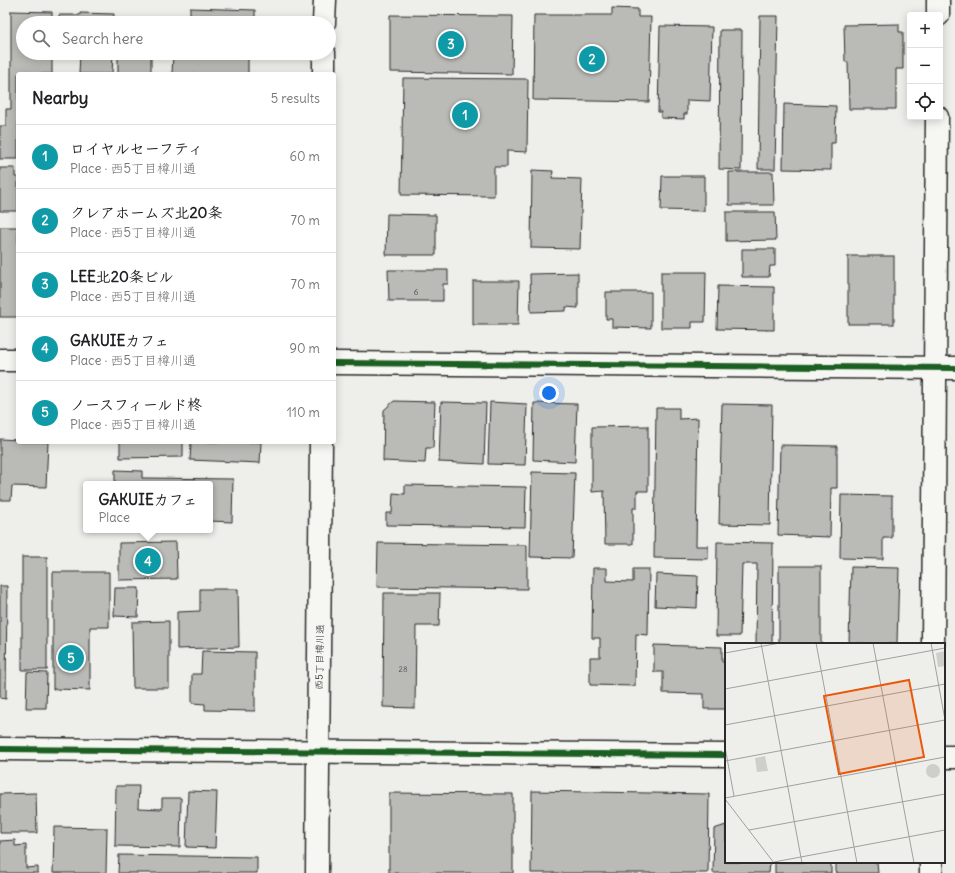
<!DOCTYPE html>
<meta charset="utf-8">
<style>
:root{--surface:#fff;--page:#f2f2f2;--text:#202124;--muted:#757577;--line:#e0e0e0;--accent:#c8321e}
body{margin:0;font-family:Delius,"Klee One",sans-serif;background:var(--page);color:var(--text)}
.controls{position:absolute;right:12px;top:12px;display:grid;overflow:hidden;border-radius:4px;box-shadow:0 2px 10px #0003}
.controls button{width:36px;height:36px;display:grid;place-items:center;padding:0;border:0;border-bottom:1px solid var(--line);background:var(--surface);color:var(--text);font:20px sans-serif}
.you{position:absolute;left:549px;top:393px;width:14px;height:14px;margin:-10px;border:3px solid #fff;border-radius:50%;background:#1a73e8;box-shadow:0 0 0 6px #1a73e833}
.badge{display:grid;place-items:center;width:26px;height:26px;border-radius:50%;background:var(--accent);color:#fff;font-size:13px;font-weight:700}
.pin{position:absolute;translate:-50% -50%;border:2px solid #fff;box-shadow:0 1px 4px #0006}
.popup{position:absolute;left:83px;top:481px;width:130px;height:52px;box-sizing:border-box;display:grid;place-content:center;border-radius:4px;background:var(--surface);filter:drop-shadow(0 1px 3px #0005);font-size:13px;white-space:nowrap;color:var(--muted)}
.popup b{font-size:15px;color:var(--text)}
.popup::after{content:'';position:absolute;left:50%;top:100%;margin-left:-8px;border:8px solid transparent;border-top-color:var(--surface)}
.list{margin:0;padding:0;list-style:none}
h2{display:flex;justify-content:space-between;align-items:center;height:52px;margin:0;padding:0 16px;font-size:17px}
h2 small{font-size:13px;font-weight:400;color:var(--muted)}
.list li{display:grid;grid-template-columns:26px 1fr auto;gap:12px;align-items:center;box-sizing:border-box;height:64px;padding:0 16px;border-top:1px solid var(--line)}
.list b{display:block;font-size:15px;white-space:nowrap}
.list p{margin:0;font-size:13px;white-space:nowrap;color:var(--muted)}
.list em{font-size:13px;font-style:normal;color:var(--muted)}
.icon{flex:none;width:22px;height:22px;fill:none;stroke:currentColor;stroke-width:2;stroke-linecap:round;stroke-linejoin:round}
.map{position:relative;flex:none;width:955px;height:873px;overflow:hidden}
.search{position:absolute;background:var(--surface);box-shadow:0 2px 10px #0003;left:16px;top:16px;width:320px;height:44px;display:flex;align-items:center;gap:10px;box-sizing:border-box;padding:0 14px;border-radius:22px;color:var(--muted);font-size:15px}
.panel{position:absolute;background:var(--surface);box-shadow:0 2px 10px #0003;left:16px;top:72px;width:320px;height:372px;border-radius:4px}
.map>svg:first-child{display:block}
</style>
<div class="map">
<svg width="955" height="873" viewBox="0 0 955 873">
<rect width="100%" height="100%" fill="#eeeeea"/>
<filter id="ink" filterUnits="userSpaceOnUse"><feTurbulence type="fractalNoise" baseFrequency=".025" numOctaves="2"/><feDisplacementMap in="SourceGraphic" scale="8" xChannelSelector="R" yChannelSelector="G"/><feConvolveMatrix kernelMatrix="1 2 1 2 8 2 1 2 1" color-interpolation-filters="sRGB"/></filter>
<g filter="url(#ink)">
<g fill="#babab7" stroke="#2b2b2b">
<path d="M190 8 255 10V23H190Z"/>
<path d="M612 8 638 9V17H651L649 102 533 100 534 15H612Z"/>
<path d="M11 11 52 12V23H23V53H52V74H18V159H0V126H6V109H11Z"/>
<path d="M80 13 114 14 113 23H59V15H80Z"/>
<path d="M390 15 513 16 512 74 390 72Z"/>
<path d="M760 16H778L775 169H758Z"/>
<path d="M899 24V32H903V69H896V109H849L848 62H845L844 25Z"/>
<path d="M660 26 712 27 710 101 687 100V114H684V119L661 118V112H658Z"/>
<path d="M720 30H742L741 170 719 169Z"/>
<path d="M80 53H113L112 74H79Z"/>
<rect x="118" y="53" width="33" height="21"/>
<path d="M173 54 248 56V74H172Z"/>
<path d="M403 78 528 79 527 152 507 151V167H494V196L401 195Z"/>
<path d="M784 104 836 106 835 143H831V170L783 169Z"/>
<path d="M0 168H15V177H18V211H0Z"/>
<path d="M532 170 553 171 552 178 582 179 580 249 531 248Z"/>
<path d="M729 172H773L774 205H729Z"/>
<path d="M662 176H704V211L661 210Z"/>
<path d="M726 212H775L776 240 726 241Z"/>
<path d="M387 214 436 215V255H386Z"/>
<rect x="0" y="227" width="18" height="90"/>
<path d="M742 249H775V266H770L769 277H742Z"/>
<rect x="848" y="256" width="46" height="68"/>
<path d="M388 270H448V284H443V301H389Z"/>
<path d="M661 272H706L705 322H692V328H661Z"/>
<path d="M578 273V308L566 307V311L531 312 530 274Z"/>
<path d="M473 281H519L518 325H473Z"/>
<path d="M718 286 774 287V330L717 329Z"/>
<path d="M606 292H651V328L612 327V319H606Z"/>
<path d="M394 401 435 402 433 448H426L425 463 383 461 384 410Z"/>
<path d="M441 402 486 403 484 464 439 462Z"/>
<path d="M490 402 527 404 525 465 488 464Z"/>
<path d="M534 403 577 404 575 462 533 460Z"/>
<path d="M722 404 772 405 770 525 719 524Z"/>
<path d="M656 408H679V419L698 418 696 546H708V559L654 558Z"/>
<path d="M648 426V491H637V508H633V544H605L604 491 592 492V427Z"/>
<path d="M0 439 18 440V442H48L46 487 12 486 11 500H0Z"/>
<path d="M120 442H183V457L120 458Z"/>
<path d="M191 442H261L260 463 190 460Z"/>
<path d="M780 445 837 446V488H831L830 537 778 535Z"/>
<path d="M115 470 142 471V478L233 479 232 522 210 521V484H115Z"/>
<path d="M532 472 575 473 572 558 530 557Z"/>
<path d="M405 485 526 487 525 527 386 525V513H392L393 493 405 494Z"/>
<path d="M841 495 892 496V538H883V559L840 558Z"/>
<path d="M176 542 177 579 119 580V543Z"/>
<path d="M717 542 773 543 772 644H756L757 564H742L740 636H716Z"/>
<path d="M378 543 527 545V589L377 587Z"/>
<rect x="22" y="557" width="25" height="113"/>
<rect x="779" y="566" width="42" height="78"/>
<path d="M851 567 899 568 897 644 849 643Z"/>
<path d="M593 568H607V581L633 582V569H649L648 635 636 634 635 686 590 685V657H600V638H592Z"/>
<path d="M53 572H109V627H90V690L53 689Z"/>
<path d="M656 574 698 576 697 608 655 606Z"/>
<path d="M0 586H7L6 699 0 698Z"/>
<path d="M115 588H139L138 617 114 616Z"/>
<path d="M200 589H238L239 647 177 649V612L200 611Z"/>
<path d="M384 593H440L439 626H416L415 708 383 707Z"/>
<path d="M169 621V688H133L132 622Z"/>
<path d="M654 645 722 647V662H726V709H704V694L663 693V672H654Z"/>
<path d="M202 651 255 652V711L205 710V704L192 703V674H201Z"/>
<path d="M27 672 47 673 46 708H26Z"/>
<path d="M116 786H139L138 808 162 809V798H181L180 847 115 846Z"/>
<path d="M188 791 217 792 215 848 186 847Z"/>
<path d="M532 791 709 794 708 873H531Z"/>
<path d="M36 793 37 833H0V794Z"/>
<path d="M389 793 513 794V873H389Z"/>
<path d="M726 825V862H770L769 873H713L714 829Z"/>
<path d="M54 827 107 828 106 873H53Z"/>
<path d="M15 840V846L26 845V868L38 867V873H0V841Z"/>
<path d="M119 855 257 857V873H118Z"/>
<rect x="775" y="862" width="56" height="11"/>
<path d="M836 862H877L878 873H836Z"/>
</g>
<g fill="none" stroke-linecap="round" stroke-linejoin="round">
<defs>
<g id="minor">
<path d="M938 15V0"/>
<path d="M0 360H18"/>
<path d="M334 363 955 368"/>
<path d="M933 644 937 117"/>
<path d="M0 749 726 755"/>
<path d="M944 757H955"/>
<path d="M931 873V862"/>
</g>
<g id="tertiary">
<path d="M324 23 325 0"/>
<path d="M324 74V53"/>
<path d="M317 873 321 442"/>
</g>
</defs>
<use href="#minor" stroke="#2b2b2b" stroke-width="25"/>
<use href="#tertiary" stroke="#2b2b2b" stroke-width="25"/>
<use href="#minor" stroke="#f6f6f2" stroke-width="22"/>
<use href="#tertiary" stroke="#f6f6f2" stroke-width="22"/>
<defs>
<g id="cycleway">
<path d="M334 363 955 368"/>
<path d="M0 749 726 755"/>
</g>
</defs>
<use href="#cycleway" stroke="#f6f6f2" stroke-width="8"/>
<use href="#cycleway" stroke="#1b5e20" stroke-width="6"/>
</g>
</g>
<g text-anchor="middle" stroke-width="3" stroke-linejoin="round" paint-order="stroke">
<g font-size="8" fill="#4f4f4e">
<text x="416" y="295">6</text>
<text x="403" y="672">28</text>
</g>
<g font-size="10" fill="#2b2b2b" stroke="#f6f6f2">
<text transform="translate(319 657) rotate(-89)" y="4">西5丁目樽川通</text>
</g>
</g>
<g transform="translate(725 643)">
<rect width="220" height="220" fill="#eeeeea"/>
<path d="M220 8V23L213 24 211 10ZM40 113 43 128 32 129 30 115ZM201 128a7 7 0 1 1 14 0a7 7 0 1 1-14 0Z" fill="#cececa"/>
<path fill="none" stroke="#a0a09e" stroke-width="1" d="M36 0 77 220M91 0 132 220M148 0 189 220M206 0 220 77M0 10 55 0M0 46 220 5M0 82 220 41M0 104 9 153M0 118 220 77M0 155 220 114M0 156 49 220M24 187 220 151M49 219 220 187"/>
<path fill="#e8590c" fill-opacity="0.15" stroke="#e8590c" stroke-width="2" d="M184 37 199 114 114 131 99 53Z"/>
<rect width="220" height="220" fill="none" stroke="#2b2b2b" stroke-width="2"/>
</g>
</svg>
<div class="controls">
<button>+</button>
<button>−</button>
<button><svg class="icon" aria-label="locate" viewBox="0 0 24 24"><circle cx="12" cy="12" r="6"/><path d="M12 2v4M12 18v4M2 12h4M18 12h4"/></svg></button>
</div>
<div class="you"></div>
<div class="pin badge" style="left:465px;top:115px;background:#0f9aa8">1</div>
<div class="pin badge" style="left:592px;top:59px;background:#0f9aa8">2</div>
<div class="pin badge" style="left:451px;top:44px;background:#0f9aa8">3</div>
<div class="pin badge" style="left:148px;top:561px;background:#0f9aa8">4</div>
<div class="popup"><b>GAKUIEカフェ</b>Place</div>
<div class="pin badge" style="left:71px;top:658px;background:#0f9aa8">5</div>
<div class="search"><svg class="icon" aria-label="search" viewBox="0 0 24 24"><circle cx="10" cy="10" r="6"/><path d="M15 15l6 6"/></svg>Search here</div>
<section class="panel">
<h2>Nearby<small>5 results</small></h2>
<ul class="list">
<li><span class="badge" style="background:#0f9aa8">1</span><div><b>ロイヤルセーフティ</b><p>Place · 西5丁目樽川通</p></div><em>60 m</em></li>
<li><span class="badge" style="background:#0f9aa8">2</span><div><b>クレアホームズ北20条</b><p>Place · 西5丁目樽川通</p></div><em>70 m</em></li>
<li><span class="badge" style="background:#0f9aa8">3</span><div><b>LEE北20条ビル</b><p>Place · 西5丁目樽川通</p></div><em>70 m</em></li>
<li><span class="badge" style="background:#0f9aa8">4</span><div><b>GAKUIEカフェ</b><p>Place · 西5丁目樽川通</p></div><em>90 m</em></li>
<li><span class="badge" style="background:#0f9aa8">5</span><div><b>ノースフィールド柊</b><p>Place · 西5丁目樽川通</p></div><em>110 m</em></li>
</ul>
</section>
</div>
